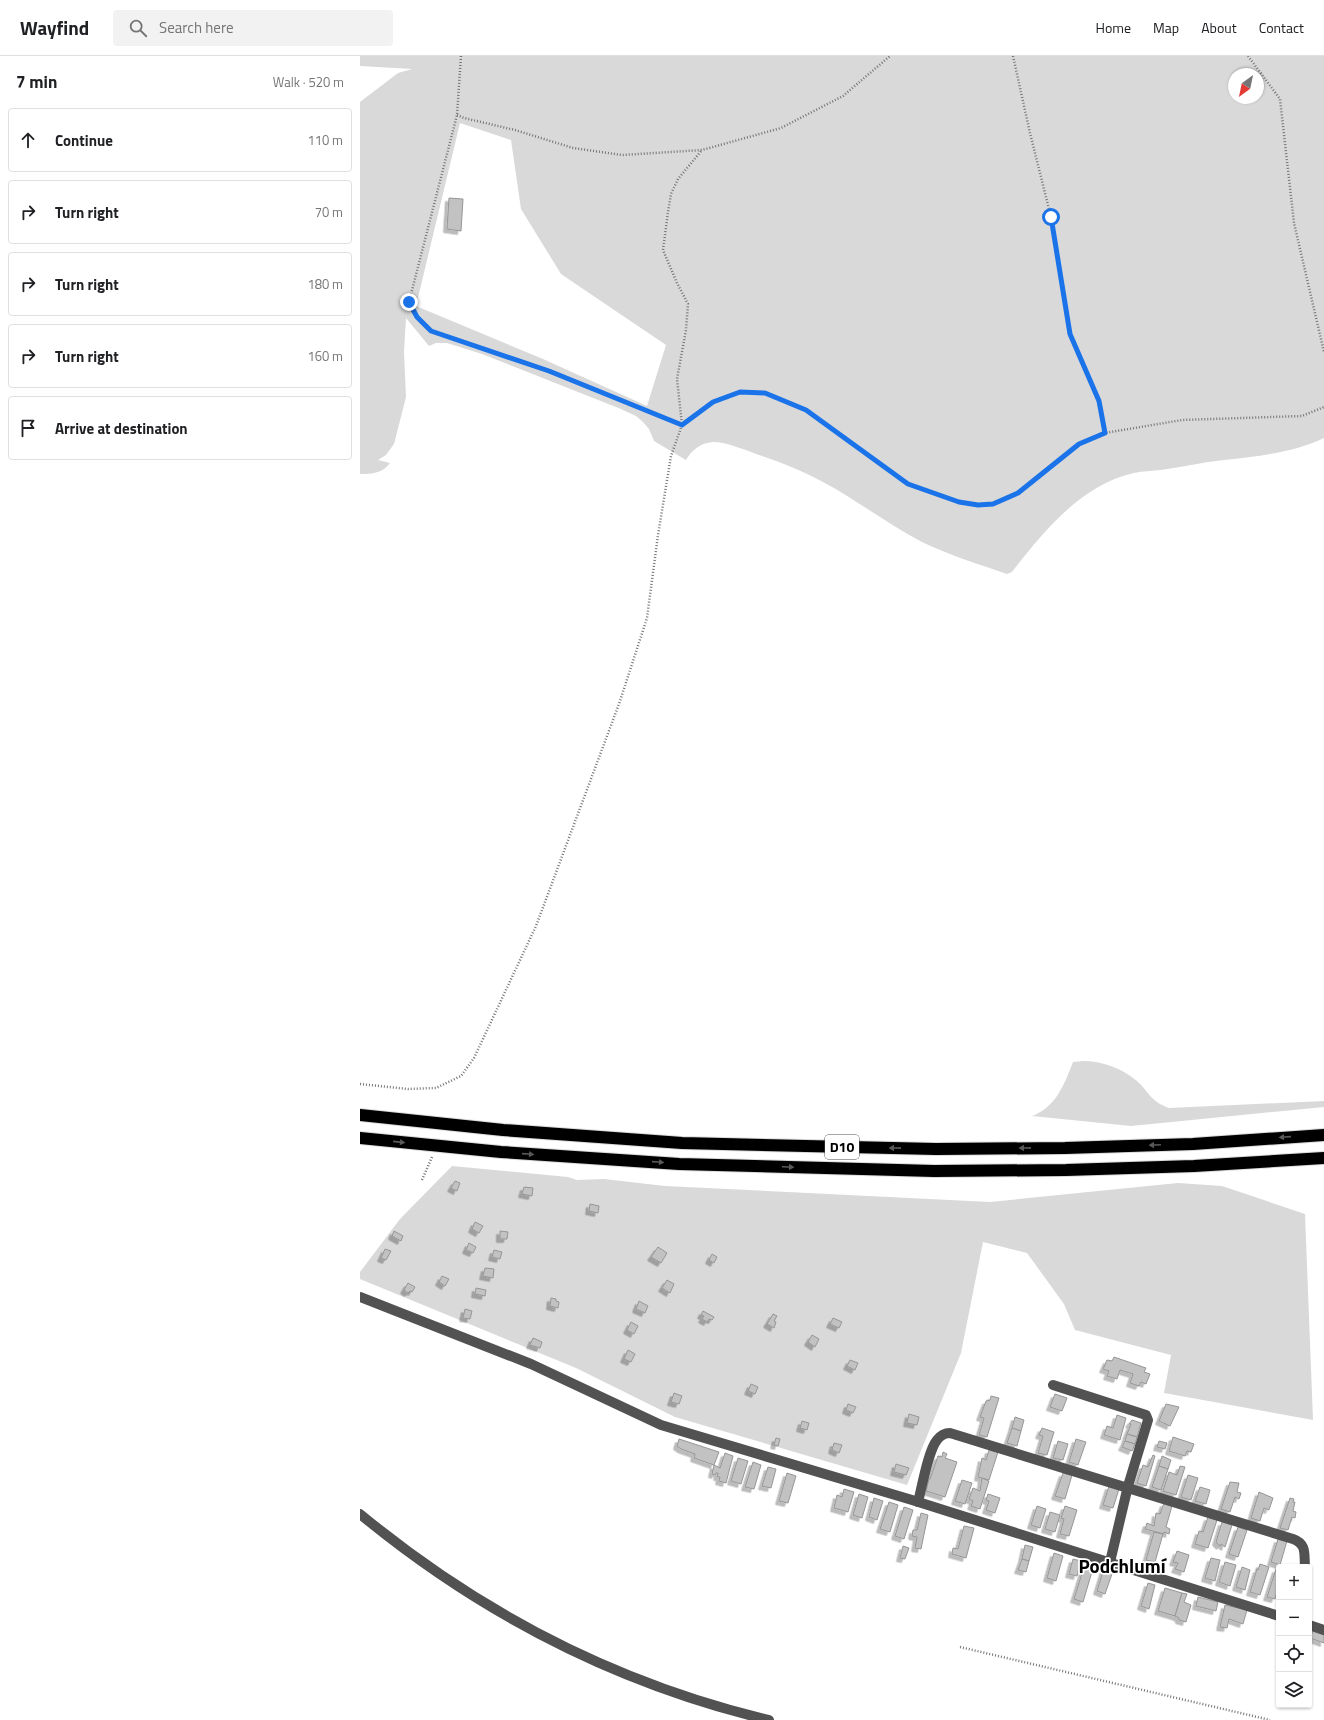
<!DOCTYPE html>
<meta charset="utf-8">
<style>
:root{--surface:#fff;--page:#f2f2f2;--text:#202124;--muted:#757577;--line:#e0e0e0}
body{margin:0;font-family:"Titillium Web",sans-serif;background:var(--page);color:var(--text)}
.controls{position:absolute;right:12px;bottom:12px;display:grid;overflow:hidden;border-radius:4px;box-shadow:0 1px 3px #0004}
.controls button{width:36px;height:36px;display:grid;place-items:center;padding:0;border:0;border-bottom:1px solid var(--line);background:var(--surface);color:var(--text);font:20px sans-serif}
.compass{position:absolute;left:868px;top:12px;width:36px;height:36px;border-radius:50%;background:var(--surface);box-shadow:0 1px 3px #0004;rotate:213deg}
.stop{position:absolute;width:12px;height:12px;margin:-9px;border:3px solid #1a73e8;border-radius:50%;background:#fff}
.stop.end{background:#1a73e8;border-color:#fff;box-shadow:0 1px 4px #0008}
.list{margin:0;padding:0;list-style:none}
h2{display:flex;justify-content:space-between;align-items:center;height:52px;margin:0;padding:0 16px;font-size:17px}
h2 small{font-size:13px;font-weight:400;color:var(--muted)}
.list li{display:grid;grid-template-columns:26px 1fr auto;gap:12px;align-items:center;box-sizing:border-box;height:64px;margin:0 8px 8px;padding:0 8px;border:1px solid var(--line);border-radius:4px}
.list b{display:block;font-size:15px;white-space:nowrap}
.list em{font-size:13px;font-style:normal;color:var(--muted)}
.icon{flex:none;width:22px;height:22px;fill:none;stroke:currentColor;stroke-width:2;stroke-linecap:round;stroke-linejoin:round}
.map{position:relative;flex:none;width:964px;height:1664px;overflow:hidden}
header{display:flex;align-items:center;gap:24px;box-sizing:border-box;height:56px;padding:0 20px;background:var(--surface);border-bottom:1px solid var(--line)}
header strong{font-size:19px}
nav{display:flex;gap:22px;margin-inline-start:auto;font-size:14px}
.search{width:280px;height:36px;background:var(--page);display:flex;align-items:center;gap:10px;box-sizing:border-box;padding:0 14px;border-radius:4px;color:var(--muted);font-size:15px}
main{display:flex}
aside{flex:1;background:var(--surface)}
.map>svg:first-child{display:block}
</style>
<header>
<strong>Wayfind</strong>
<div class="search"><svg class="icon" aria-label="search" viewBox="0 0 24 24"><circle cx="10" cy="10" r="6"/><path d="M15 15l6 6"/></svg>Search here</div>
<nav><a>Home</a><a>Map</a><a>About</a><a>Contact</a></nav>
</header>
<main>
<aside>
<h2>7 min<small>Walk · 520 m</small></h2>
<ul class="list">
<li><svg class="icon" aria-label="ahead" viewBox="0 0 24 24"><path d="M12 20V5M6 11l6-6 6 6"/></svg><div><b>Continue</b></div><em>110 m</em></li>
<li><svg class="icon" aria-label="right" viewBox="0 0 24 24"><path d="M7 20v-9h11M14 6l5 5-5 5"/></svg><div><b>Turn right</b></div><em>70 m</em></li>
<li><svg class="icon" aria-label="right" viewBox="0 0 24 24"><path d="M7 20v-9h11M14 6l5 5-5 5"/></svg><div><b>Turn right</b></div><em>180 m</em></li>
<li><svg class="icon" aria-label="right" viewBox="0 0 24 24"><path d="M7 20v-9h11M14 6l5 5-5 5"/></svg><div><b>Turn right</b></div><em>160 m</em></li>
<li><svg class="icon" aria-label="arrive" viewBox="0 0 24 24"><path d="M6 21V4h12l-3 4 3 4H6"/></svg><div><b>Arrive at destination</b></div></li>
</ul>
</aside>
<div class="map">
<svg width="964" height="1664" viewBox="0 0 964 1664">
<defs>
<filter id="shadow"><feDropShadow dx="-3.5" dy="3.5" stdDeviation="0" flood-color="#0004"/></filter>
</defs>
<rect width="100%" height="100%" fill="#fff"/>
<g fill="#d9d9d9" fill-rule="evenodd">
<path d="M0 0H964V382C933 397 898 400 864 404 843 406 822 411 801 414 792 415 783 415 774 417 722 428 683 476 652 516L647 518C618 508 589 499 562 486 527 468 497 444 463 426 443 415 421 406 399 399 385 394 367 386 353 386 340 387 332 394 326 404L294 385 289 373 283 366 276 360 261 353 122 298 87 287H76L69 290 46 262 44 296 46 341 34 388 26 399 18 404 30 407C23 417 12 418 0 418V46L38 17 52 13 0 10ZM874 18H898V42H874ZM100 67 151 84 161 153 201 218 306 289 287 350 183 303 56 250Z"/>
<path d="M723 1005C742 1005 762 1012 777 1025 790 1037 790 1045 809 1052L964 1045V1051L771 1070 672 1060C696 1051 704 1029 713 1006Z"/>
<path d="M92 1110 208 1121 217 1124 244 1123 305 1130 630 1146 818 1127 862 1130 945 1158 953 1364 804 1337 811 1299 715 1274 704 1248 667 1197 623 1186 601 1297 547 1429 315 1361 216 1312 0 1223V1216L40 1163Z"/>
</g>
<g fill="#c2c2c2" stroke="#969696" filter="url(#shadow)">
<path d="M89 142 103 143 101 175 87 173Z"/>
<path d="M95 1125 100 1127 97 1135 91 1132Z"/>
<path d="M164 1131 173 1132 172 1140 162 1138Z"/>
<path d="M230 1148 239 1150 238 1157 229 1155Z"/>
<path d="M115 1166 123 1170 119 1177 112 1173Z"/>
<path d="M34 1175 43 1180 41 1185 32 1180Z"/>
<path d="M140 1175 148 1176 147 1183H140Z"/>
<path d="M109 1187 116 1191 113 1197 106 1194Z"/>
<path d="M298 1191 307 1197 301 1207 291 1201Z"/>
<path d="M25 1193 31 1195 26 1204 21 1202Z"/>
<path d="M134 1194 142 1196 140 1203 132 1201Z"/>
<path d="M352 1198 357 1201 354 1207 349 1204Z"/>
<path d="M125 1212 134 1213 133 1222 123 1220Z"/>
<path d="M82 1220 89 1223 85 1230 79 1226Z"/>
<path d="M307 1224 314 1228 310 1237 302 1232Z"/>
<path d="M48 1227 55 1231 52 1236 50 1235 48 1237 44 1234Z"/>
<path d="M116 1232 126 1234 125 1240 115 1238Z"/>
<path d="M191 1242 196 1243V1245L199 1246 198 1252 190 1250Z"/>
<path d="M279 1245 288 1250 285 1257 276 1253Z"/>
<path d="M105 1253 112 1255 110 1263 103 1262Z"/>
<path d="M343 1255 354 1261 352 1264 349 1263 347 1266 342 1263 344 1260 341 1259Z"/>
<path d="M413 1258 417 1260 414 1265 416 1266 414 1272 407 1268Z"/>
<path d="M473 1262 482 1266 479 1272 470 1268Z"/>
<path d="M271 1266 278 1270 274 1278 267 1274Z"/>
<path d="M452 1279 459 1283 455 1291 448 1286Z"/>
<path d="M173 1282 182 1286 180 1292 170 1289Z"/>
<path d="M268 1294 275 1298 271 1306 264 1303Z"/>
<path d="M754 1301 786 1312 784 1316 790 1318 786 1328 781 1326 779 1330 770 1327 773 1318 760 1314 757 1323 747 1320 749 1315 743 1313 747 1304 752 1305Z"/>
<path d="M490 1304 498 1307 495 1314 487 1310Z"/>
<path d="M391 1328 398 1331 395 1338 388 1335Z"/>
<path d="M314 1337 322 1340 319 1348 311 1346Z"/>
<path d="M695 1338 707 1342 702 1355 690 1351Z"/>
<path d="M631 1340 639 1342 627 1381 619 1379 624 1362 620 1361 626 1345 630 1344Z"/>
<path d="M488 1348 496 1351 493 1357 486 1354Z"/>
<path d="M806 1348 819 1351 810 1370 799 1365Z"/>
<path d="M549 1358 559 1361 557 1369 547 1367Z"/>
<path d="M757 1359 766 1362 760 1384 744 1379 747 1370 753 1372Z"/>
<path d="M655 1361 664 1364 661 1375 652 1372Z"/>
<path d="M772 1364 781 1367 777 1381 767 1378 771 1368H769Z"/>
<path d="M442 1365 449 1367 447 1374 440 1372Z"/>
<path d="M652 1372 661 1375 657 1390 647 1387Z"/>
<path d="M682 1372 694 1376 687 1399 678 1397 683 1380 679 1379Z"/>
<path d="M767 1378 777 1381 775 1388 765 1385Z"/>
<path d="M813 1381 834 1388 831 1396 827 1395 825 1400 809 1395Z"/>
<path d="M416 1382 420 1383 418 1390 414 1389Z"/>
<path d="M319 1383 359 1396 354 1409 334 1402 335 1398 321 1393 317 1390Z"/>
<path d="M716 1383 726 1386 718 1409 709 1406Z"/>
<path d="M698 1385 708 1388 703 1404 693 1402Z"/>
<path d="M765 1385 775 1388 772 1395 762 1391Z"/>
<path d="M799 1385 807 1387 805 1393 797 1391Z"/>
<path d="M474 1387 482 1389 479 1397 472 1394Z"/>
<path d="M629 1394 638 1396 629 1424 618 1421 622 1402 626 1404Z"/>
<path d="M583 1396 587 1398 585 1402 597 1406 585 1441 566 1435 569 1423H570L578 1400 582 1401Z"/>
<path d="M365 1397 373 1400 366 1427 359 1425 360 1421H357L358 1417H356L355 1419 352 1418 354 1409 360 1412Z"/>
<path d="M793 1399 795 1400 786 1430 777 1427 783 1409 788 1411Z"/>
<path d="M802 1400 811 1404 808 1413 799 1410Z"/>
<path d="M378 1402 388 1405 381 1428 371 1425Z"/>
<path d="M393 1406 401 1409 394 1433 385 1431Z"/>
<path d="M536 1408 549 1412 546 1419 534 1416Z"/>
<path d="M799 1410 808 1413 801 1434 792 1431Z"/>
<path d="M820 1410 825 1411 816 1439 803 1435 809 1416 817 1419Z"/>
<path d="M408 1411 416 1413 411 1432 402 1430Z"/>
<path d="M427 1417 436 1420 428 1447 419 1445Z"/>
<path d="M703 1417 712 1419 705 1443 695 1440Z"/>
<path d="M828 1419 838 1422 831 1444 821 1441Z"/>
<path d="M622 1422 629 1425 620 1453 611 1450 613 1445 609 1443 613 1432 620 1435Z"/>
<path d="M602 1424 612 1427 605 1448 595 1445Z"/>
<path d="M870 1426 879 1427 877 1436 881 1437 879 1443 875 1441 870 1456 861 1453Z"/>
<path d="M749 1430 759 1433 753 1452 743 1449Z"/>
<path d="M840 1431 850 1434 846 1448 835 1445Z"/>
<path d="M484 1433 494 1436 488 1456 474 1452 477 1439 482 1441Z"/>
<path d="M899 1436 913 1442 909 1454 904 1452 900 1465 891 1462Z"/>
<path d="M499 1438 508 1441 502 1462 493 1459Z"/>
<path d="M628 1438 640 1442 635 1457 626 1454 629 1445 626 1444Z"/>
<path d="M514 1442 523 1445 517 1464 509 1461Z"/>
<path d="M930 1442 934 1443 933 1446H935L933 1455 936 1456 935 1462 932 1461 928 1474 920 1472Z"/>
<path d="M529 1446 538 1449 530 1476 520 1473Z"/>
<path d="M804 1447 812 1450 806 1471 810 1473 809 1478 804 1476V1478L785 1473 787 1467 794 1470 796 1457 800 1458Z"/>
<path d="M677 1450 686 1453 680 1472 671 1469Z"/>
<path d="M705 1450 717 1454 709 1480 700 1478 704 1463 701 1462Z"/>
<path d="M544 1451 553 1454 544 1483 535 1480Z"/>
<path d="M690 1456 700 1459 695 1476 685 1473Z"/>
<path d="M561 1457 568 1459 561 1493 555 1492 557 1481 552 1480 553 1474H557Z"/>
<path d="M848 1461 857 1464 848 1492 835 1488 839 1475 843 1476Z"/>
<path d="M862 1466 872 1469 865 1491 861 1488 860 1490 856 1486Z"/>
<path d="M604 1470 614 1472 606 1502 592 1498 593 1492 598 1493Z"/>
<path d="M878 1471 887 1474 878 1501 869 1498Z"/>
<path d="M794 1476 803 1478 795 1506 786 1504Z"/>
<path d="M918 1483 927 1485 920 1509 911 1506Z"/>
<path d="M665 1489 673 1491 669 1505 662 1503Z"/>
<path d="M543 1490 549 1492 545 1503 540 1502Z"/>
<path d="M817 1495 829 1499 824 1516 815 1513 818 1507 813 1506Z"/>
<path d="M694 1497 703 1500 696 1525 687 1522Z"/>
<path d="M851 1502 860 1504 855 1525 845 1522Z"/>
<path d="M662 1503 669 1505 666 1516 658 1514Z"/>
<path d="M713 1503 721 1505 717 1520 709 1518Z"/>
<path d="M865 1506 876 1509 870 1530 859 1526Z"/>
<path d="M726 1507 734 1509 723 1546 714 1543 723 1514H724Z"/>
<path d="M900 1508 909 1511 900 1539 890 1536 897 1513 898 1514Z"/>
<path d="M882 1511 890 1514 885 1534 876 1531Z"/>
<path d="M744 1512 753 1515 745 1538 737 1535Z"/>
<path d="M916 1513 919 1514V1530L915 1543 907 1541Z"/>
<path d="M788 1527 795 1529 789 1553 781 1550Z"/>
<path d="M805 1532 822 1537 815 1560 798 1555Z"/>
<path d="M822 1537 827 1538 824 1546 831 1549 826 1566 819 1564V1562L815 1560Z"/>
<path d="M838 1541 858 1546 856 1555 836 1550Z"/>
<path d="M865 1549 887 1554 883 1568 869 1563 867 1572 860 1571Z"/>
<path d="M953 1575 964 1579V1587L950 1582Z"/>
</g>
<g fill="none" stroke-linecap="round" stroke-linejoin="round">
<defs>
<g id="highway">
<path d="M0 1059 143 1074 322 1087 576 1093 705 1092 833 1088 964 1079"/>
<path d="M0 1082 141 1096 319 1108 574 1115 706 1114 834 1110 964 1102"/>
</g>
</defs>
<use href="#highway" stroke="#dbdbdb" stroke-width="14"/>
<g stroke="#747474" stroke-width="2.5" stroke-dasharray="1 2" stroke-linecap="butt">
<path d="M101 0 97 59 49 246 57 261 71 275 189 315 322 369"/>
<path d="M653 0 670 77 691 161 710 278 739 345 745 377"/>
<path d="M888 0 920 43 934 167 964 296"/>
<path d="M97 59 104 62 155 74 213 92 262 99 342 94 421 72 483 40 530 0"/>
<path d="M322 368 353 345 380 336 405 337 446 354 548 428 599 446 618 449 633 448 658 437 719 388 745 377 822 364 942 360 964 351"/>
<path d="M0 1028 48 1033 76 1032 101 1020 114 1002 176 870 259 648 287 562 298 479 311 400 322 369 317 323 326 274 328 248 317 227 303 194 308 156 311 138 318 123 342 94"/>
<path d="M62 1124 72 1101"/>
<path d="M600 1591 910 1664"/>
</g>
<g stroke="#525252" stroke-width="10">
<path d="M0 1241 171 1308 301 1369 552 1444 919 1560"/>
<path d="M693 1329 786 1359 788 1364 768 1430 750 1506"/>
<path d="M558 1446C562 1431 568 1395 577 1384 580 1380 585 1377 590 1377L933 1483C947 1488 944 1498 945 1511"/>
<path d="M0 1458C120 1557 258 1628 409 1664"/>
<path d="M949 1569 964 1574"/>
</g>
<use href="#highway" stroke="#000" stroke-width="12"/>
</g>
<defs><path id="oneway-solid" d="M-6-.8H1V-3.2L6.5 0L1 3.2V.8H-6Z"/></defs>
<g fill="#595959">
<use href="#oneway-solid" transform="translate(925 1081) rotate(176)"/>
<use href="#oneway-solid" transform="translate(39 1086) rotate(6)"/>
<use href="#oneway-solid" transform="translate(795 1089) rotate(178)"/>
<use href="#oneway-solid" transform="translate(535 1092) rotate(-179)"/>
<use href="#oneway-solid" transform="translate(665 1092) rotate(179)"/>
<use href="#oneway-solid" transform="translate(168 1098) rotate(4)"/>
<use href="#oneway-solid" transform="translate(298 1106) rotate(4)"/>
<use href="#oneway-solid" transform="translate(428 1111) rotate(2)"/>
</g>
<g fill="none" stroke-linecap="round" stroke-linejoin="round">
<path stroke="#1a73e8" stroke-width="5" d="M49 246 57 261 71 275 189 315 322 369 353 346 380 336 405 337 446 354 548 428 599 446 618 449 633 448 658 437 719 388 745 377 739 345 710 278 691 161"/>
</g>
<g text-anchor="middle" stroke-width="3.5" stroke-linejoin="round" paint-order="stroke">
<rect fill="#fff" stroke="#4c4c4c" stroke-width="1" x="465" y="1079" width="34" height="24" rx="3"/>
<g font-size="14" font-weight="bold" fill="#000">
<text x="482" y="1096">D10</text>
</g>
<g font-size="19" font-weight="bold" fill="#000" stroke="#fff">
<text x="762" y="1517">Podchlumí</text>
</g>
</g>
</svg>
<div class="controls">
<button>+</button>
<button>−</button>
<button><svg class="icon" aria-label="locate" viewBox="0 0 24 24"><circle cx="12" cy="12" r="6"/><path d="M12 2v4M12 18v4M2 12h4M18 12h4"/></svg></button>
<button><svg class="icon" aria-label="layers" viewBox="0 0 24 24"><path d="M12 4l9 5-9 5-9-5zM3 14l9 5 9-5"/></svg></button>
</div>
<svg class="compass" viewBox="-18 -18 36 36"><path d="M0-13l5 13h-10z" fill="#e53935"/><path d="M0 13l5-13h-10z" fill="#757577"/></svg>
<div class="stop" style="left:691px;top:161px"></div>
<div class="stop end" style="left:49px;top:246px"></div>
</div>
</main>
